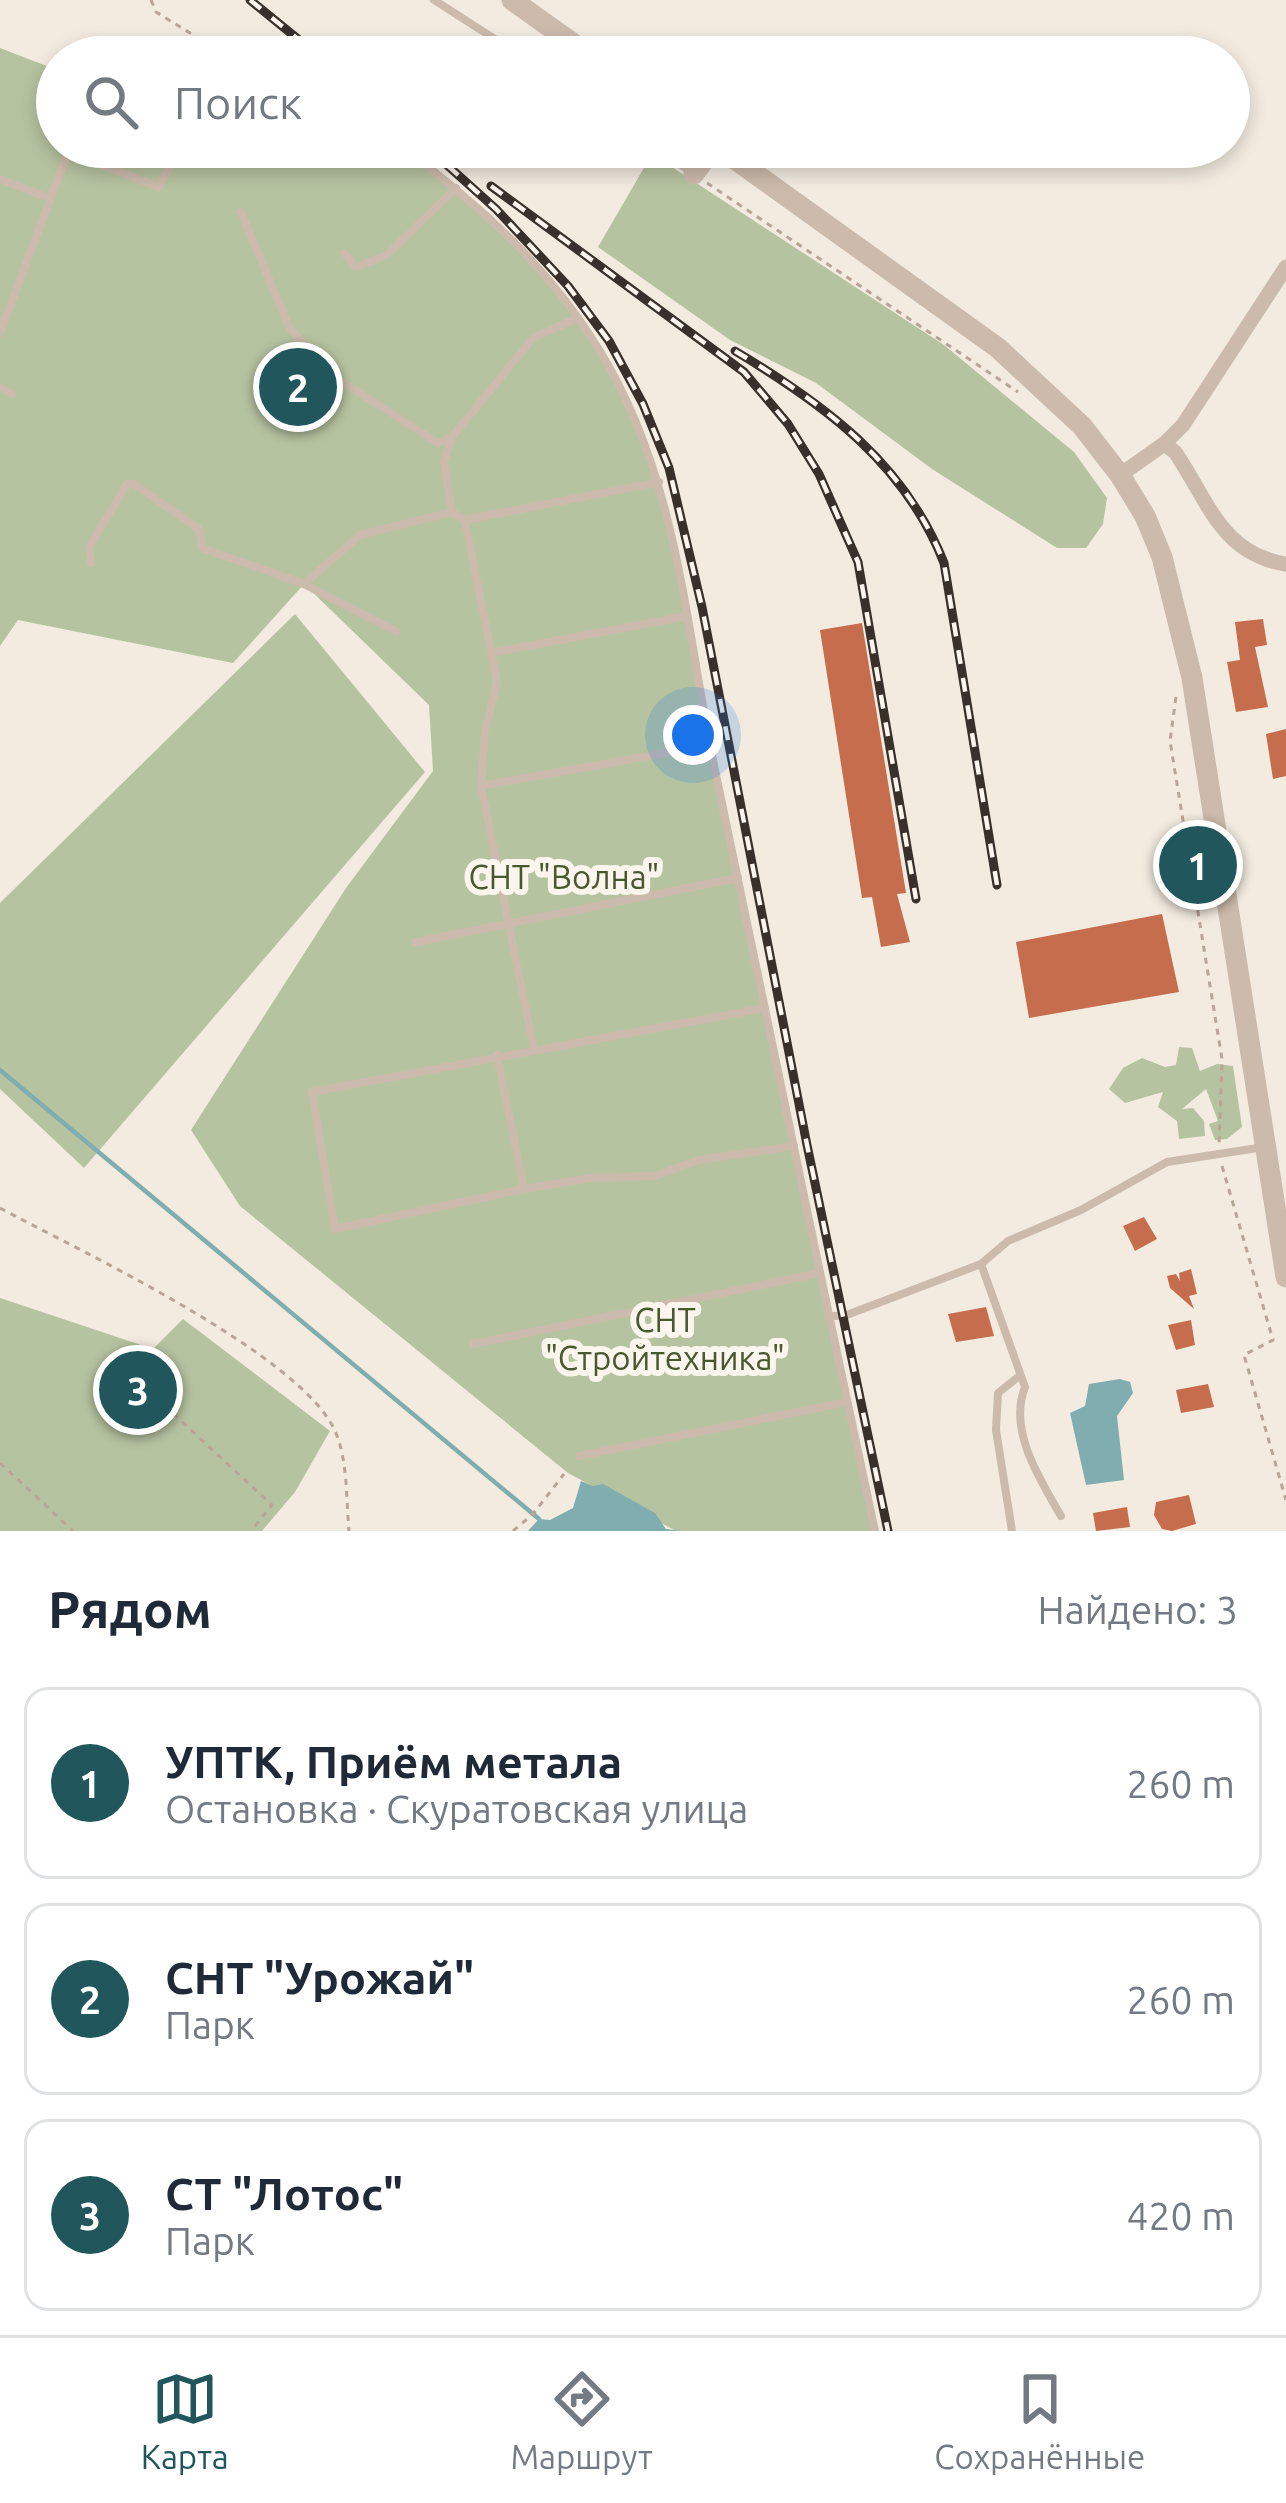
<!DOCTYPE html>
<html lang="ru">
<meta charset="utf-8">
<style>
:root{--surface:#fff;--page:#f2f2f3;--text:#1f2937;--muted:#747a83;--line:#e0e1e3;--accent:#20565c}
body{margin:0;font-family:Ubuntu,sans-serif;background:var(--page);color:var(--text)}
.you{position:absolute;left:693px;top:735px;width:42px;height:42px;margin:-30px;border:9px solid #fff;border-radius:50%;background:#1a73e8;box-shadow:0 0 0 18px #1a73e833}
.badge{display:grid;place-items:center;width:78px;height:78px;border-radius:50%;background:var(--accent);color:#fff;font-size:39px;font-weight:700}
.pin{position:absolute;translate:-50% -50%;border:6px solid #fff;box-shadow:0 3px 12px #0006}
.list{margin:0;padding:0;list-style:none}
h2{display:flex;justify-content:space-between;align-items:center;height:156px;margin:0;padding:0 48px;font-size:51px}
h2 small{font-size:39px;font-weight:400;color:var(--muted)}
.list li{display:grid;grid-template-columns:78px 1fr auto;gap:36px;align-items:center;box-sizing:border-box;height:192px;margin:0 24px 24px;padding:0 24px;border:3px solid var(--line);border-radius:24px}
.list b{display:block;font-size:45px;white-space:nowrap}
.list p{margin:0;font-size:39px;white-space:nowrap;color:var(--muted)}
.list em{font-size:39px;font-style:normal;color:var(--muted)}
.icon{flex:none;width:66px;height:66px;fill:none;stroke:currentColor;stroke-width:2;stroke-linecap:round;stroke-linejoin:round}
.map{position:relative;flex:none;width:1286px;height:1531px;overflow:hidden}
.search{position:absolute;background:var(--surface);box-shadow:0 6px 18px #0003;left:36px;right:36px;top:36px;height:132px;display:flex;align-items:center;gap:30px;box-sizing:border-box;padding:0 42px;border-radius:66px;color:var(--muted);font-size:45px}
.sheet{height:804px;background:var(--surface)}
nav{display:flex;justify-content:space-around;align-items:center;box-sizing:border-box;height:168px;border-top:3px solid var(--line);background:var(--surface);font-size:33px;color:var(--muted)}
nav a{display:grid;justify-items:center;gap:6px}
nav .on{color:var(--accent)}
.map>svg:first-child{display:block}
</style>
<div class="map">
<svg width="1286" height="1531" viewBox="0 0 1286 1531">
<rect width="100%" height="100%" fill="#f3ebe0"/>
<g fill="#b6c3a0">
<path d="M0 48 57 70V147H403L524 248 600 350 659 482 875 1531H676L568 1473 240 1206 191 1130 346 888 433 771 429 705 304 584 233 663 18 620 0 646Z"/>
<path d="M652 154 944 345 1074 452 1107 498 1103 524 1086 548H1057L932 469 816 383 730 340 598 247Z"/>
<path d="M295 614 425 772 84 1168 0 1089V903Z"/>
<path d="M1179 1047 1192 1048 1200 1071 1217 1064 1233 1066 1242 1127 1227 1139 1215 1140 1209 1124 1218 1121 1206 1089 1182 1109 1193 1108 1204 1121 1205 1136 1179 1139 1177 1121 1158 1107 1163 1092 1125 1103 1109 1089 1123 1068 1142 1058 1165 1067 1176 1065Z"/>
<path d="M0 1298 153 1349 183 1319 330 1431 295 1492 262 1531H0Z"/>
</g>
<g fill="#7fadb0">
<path d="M1120 1379 1130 1382 1133 1393 1117 1416 1124 1480 1086 1485 1070 1413 1085 1406 1089 1384Z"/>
<path d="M581 1481 593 1486 603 1484 655 1513 666 1529 681 1531H528L539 1519 550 1520 573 1508Z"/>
</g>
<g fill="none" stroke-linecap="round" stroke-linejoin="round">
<path stroke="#7fadb0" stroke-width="4.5" d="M0 1070 539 1519"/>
</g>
<g fill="#c56d4d">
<path d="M1263 619 1267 645 1255 647 1268 707 1236 712 1227 662 1240 660 1235 622Z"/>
<path d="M862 623 906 893 897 894 910 942 881 947 872 897 862 898 820 630Z"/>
<path d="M1286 729V776L1273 779 1266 734Z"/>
<path d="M1162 914 1179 992 1029 1018 1016 942Z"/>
<path d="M1144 1217 1157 1239 1135 1251 1123 1226Z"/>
<path d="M1191 1269 1197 1294 1189 1296 1194 1309 1170 1288 1167 1276 1176 1274 1180 1281 1179 1273Z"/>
<path d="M986 1307 994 1336 956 1342 948 1314Z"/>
<path d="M1191 1320 1195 1345 1176 1350 1168 1325Z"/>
<path d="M1208 1384 1214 1407 1181 1413 1176 1390Z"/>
<path d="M1189 1495 1196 1524 1172 1531 1162 1529 1154 1515 1156 1502Z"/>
<path d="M1127 1507 1130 1527 1096 1531 1093 1513Z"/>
</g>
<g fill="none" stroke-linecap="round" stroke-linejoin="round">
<g stroke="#b8a596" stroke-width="3" stroke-dasharray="6 6" stroke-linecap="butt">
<path d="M151 0 156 12 216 49 221 57"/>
<path d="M175 160 185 147"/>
<path d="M707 183 1018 392"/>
<path d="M1176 697 1170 741 1222 1059 1219 1145"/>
<path d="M1222 1166 1273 1340 1244 1355 1286 1500"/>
<path d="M0 1208C78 1250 301 1354 335 1431 348 1460 346 1499 349 1531"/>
<path d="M138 1381 272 1505 251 1531"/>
<path d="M0 1463 73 1531"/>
<path d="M513 1531 533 1514 564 1474"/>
</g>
<g stroke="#ccbbac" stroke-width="8">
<path d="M434 0 523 57"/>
<path d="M403 147C480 207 546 263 598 348 677 474 685 623 714 765 768 1021 820 1276 875 1531"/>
<path d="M654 147 693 173"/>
<path d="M0 179 49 198"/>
<path d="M241 212 289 327 330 374 438 443 450 438"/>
<path d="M344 253 356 267 387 255 456 188"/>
<path d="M0 333 68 152 159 187 169 169"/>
<path d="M0 388 12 394"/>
<path d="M452 512 465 520 659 482"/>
<path d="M465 520 497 682 485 731 481 786 534 1049"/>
<path d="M91 563 89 547 127 484H134L199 529 202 548 304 584 397 632"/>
<path d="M304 584 360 535 452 512 444 462 452 437 533 338 577 318"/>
<path d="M491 653 687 616"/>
<path d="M481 786 710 745"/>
<path d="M416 942 738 878"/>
<path d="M765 1008 312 1092 335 1229 524 1189 591 1178 655 1176 699 1160 794 1146"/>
<path d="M497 1055 524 1189"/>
<path d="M981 1264 1025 1387C1008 1430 1039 1478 1061 1516"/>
<path d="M828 1316H844L981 1264 1008 1241 1081 1210 1167 1162 1264 1147"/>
<path d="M473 1344 820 1273"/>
<path d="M579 1456 847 1402"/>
<path d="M1012 1531 996 1430 998 1393 1018 1377"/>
</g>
<g stroke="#ccbbac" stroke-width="15">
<path d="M1164 444 1175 452C1208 500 1221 554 1286 564"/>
<path d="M1120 475 1164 444 1183 425 1286 267"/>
</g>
<g stroke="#ccbbac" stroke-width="21">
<path d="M512 0 592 57"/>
<path d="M718 147 998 348 1082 426 1120 475 1145 516 1162 557 1192 678 1286 1277"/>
<path d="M694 174 713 147"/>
</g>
<defs>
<g id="rail">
<path d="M250 0 320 57"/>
<path d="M427 147 496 209 568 286 609 341 643 404 669 468 702 607 807 1145 888 1531"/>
<path d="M491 186 744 372 788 424 819 474 858 562 916 899"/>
<path d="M735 351C824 404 905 463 944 563L997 885"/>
</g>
</defs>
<use href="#rail" stroke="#3a302b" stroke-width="9"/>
<use href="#rail" stroke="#faf5ed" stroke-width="4.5" stroke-dasharray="14" stroke-linecap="butt"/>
</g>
<g text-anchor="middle" stroke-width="12" stroke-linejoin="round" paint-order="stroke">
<g font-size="33" fill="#48582f" stroke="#faf5ed">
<text x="564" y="889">СНТ "Волна"</text>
<text x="665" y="1332">СНТ<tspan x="665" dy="38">"Стройтехника"</tspan></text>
</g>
</g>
</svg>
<div class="you"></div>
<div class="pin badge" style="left:1198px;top:865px">1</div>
<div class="pin badge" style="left:298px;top:387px">2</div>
<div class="pin badge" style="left:138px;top:1390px">3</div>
<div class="search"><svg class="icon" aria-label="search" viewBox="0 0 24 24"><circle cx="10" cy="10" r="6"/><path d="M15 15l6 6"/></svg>Поиск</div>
</div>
<section class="sheet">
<h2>Рядом<small>Найдено: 3</small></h2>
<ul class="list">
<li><span class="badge">1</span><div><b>УПТК, Приём метала</b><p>Остановка · Скуратовская улица</p></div><em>260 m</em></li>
<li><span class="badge">2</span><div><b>СНТ &quot;Урожай&quot;</b><p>Парк</p></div><em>260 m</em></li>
<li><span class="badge">3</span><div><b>СТ &quot;Лотос&quot;</b><p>Парк</p></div><em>420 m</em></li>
</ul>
</section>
<nav>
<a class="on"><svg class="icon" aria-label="map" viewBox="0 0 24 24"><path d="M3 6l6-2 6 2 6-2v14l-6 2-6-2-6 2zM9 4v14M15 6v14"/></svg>Карта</a>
<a><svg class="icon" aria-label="directions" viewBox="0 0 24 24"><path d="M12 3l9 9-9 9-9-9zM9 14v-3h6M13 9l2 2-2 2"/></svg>Маршрут</a>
<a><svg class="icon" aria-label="saved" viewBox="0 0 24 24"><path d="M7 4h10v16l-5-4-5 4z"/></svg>Сохранённые</a>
</nav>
